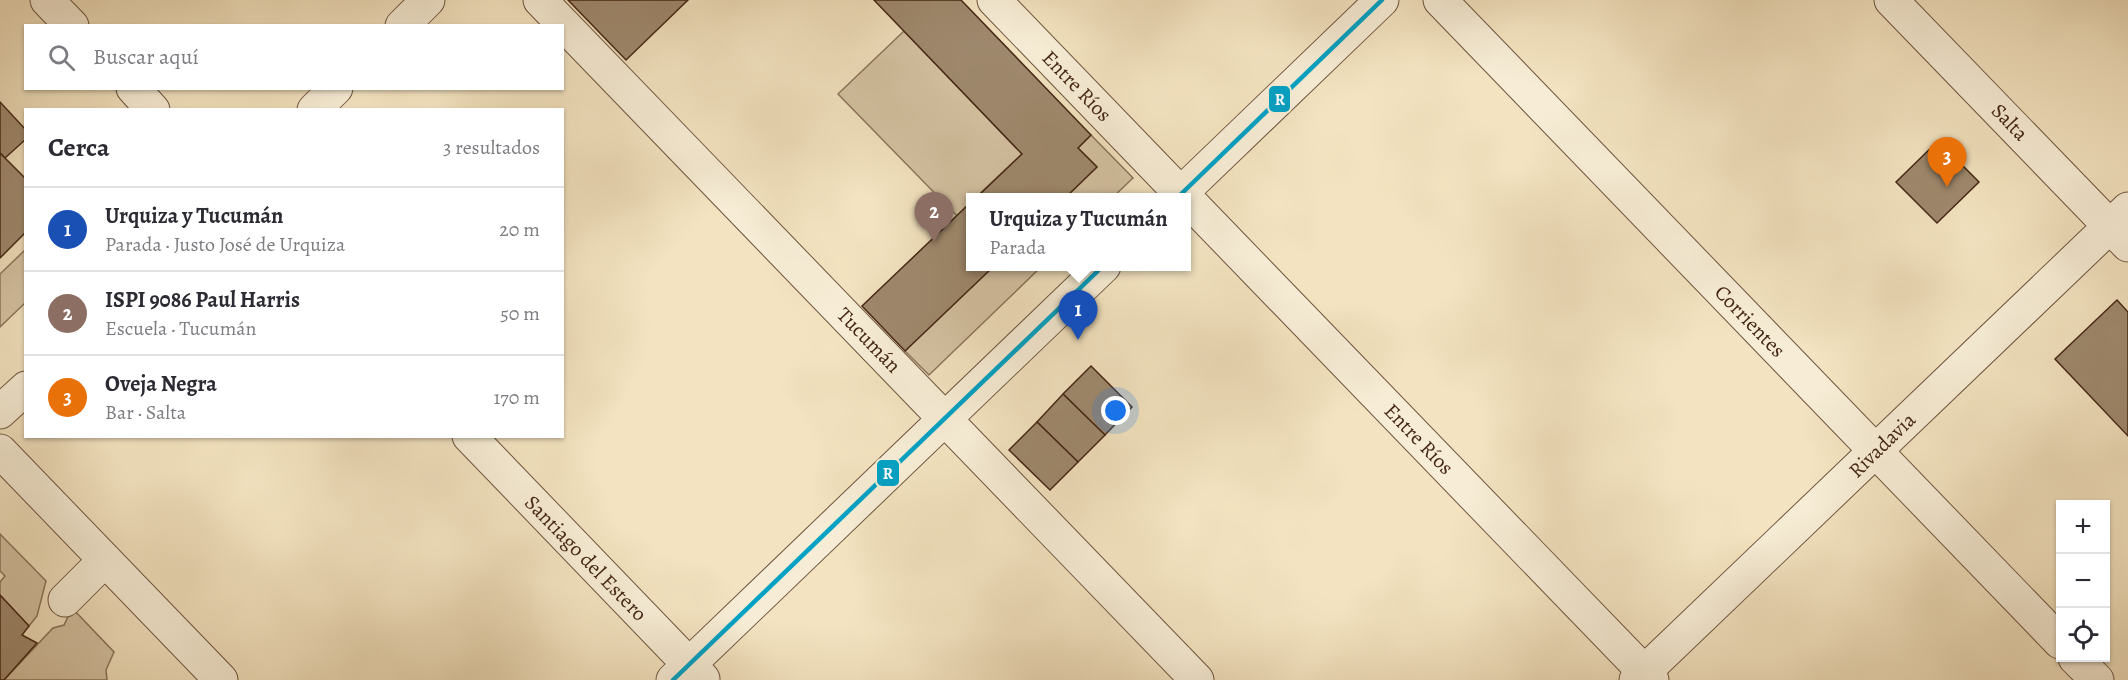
<!DOCTYPE html>
<html lang="es">
<meta charset="utf-8">
<style>
:root{--surface:#fff;--page:#f2f2f3;--text:#2b2b33;--muted:#7c7c81;--line:#e1e1e2;--accent:#8f2418}
body{margin:0;font-family:Alegreya,serif;background:var(--page);color:var(--text)}
.controls{position:absolute;right:18px;bottom:18px;display:grid;overflow:hidden;border-radius:0px;box-shadow:0 2px 4px #0004}
.controls button{width:54px;height:54px;display:grid;place-items:center;padding:0;border:0;border-bottom:2px solid var(--line);background:var(--surface);color:var(--text);font:30px sans-serif}
.you{position:absolute;left:1116px;top:411px;width:21px;height:21px;margin:-15px;border:4px solid #fff;border-radius:50%;background:#1a73e8;box-shadow:0 0 0 9px #1a73e833}
.badge{display:grid;place-items:center;width:39px;height:39px;border-radius:50%;background:var(--accent);color:#fff;font-size:20px;font-weight:700}
.pin{position:absolute;translate:-50% -50px;filter:drop-shadow(0 2px 3px #0008)}
.pin::after{content:'';position:absolute;top:32px;width:21px;height:18px;background:inherit;clip-path:polygon(0 0,100% 0,50% 100%)}
.popup{position:absolute;left:966px;top:193px;width:225px;height:78px;box-sizing:border-box;display:grid;place-content:center;border-radius:0px;background:var(--surface);filter:drop-shadow(0 2px 4px #0005);font-size:20px;white-space:nowrap;color:var(--muted)}
.popup b{font-size:22px;color:var(--text)}
.popup::after{content:'';position:absolute;left:50%;top:100%;margin-left:-12px;border:12px solid transparent;border-top-color:var(--surface)}
.list{margin:0;padding:0;list-style:none}
h2{display:flex;justify-content:space-between;align-items:center;height:78px;margin:0;padding:0 24px;font-size:26px}
h2 small{font-size:20px;font-weight:400;color:var(--muted)}
.list li{display:grid;grid-template-columns:39px 1fr auto;gap:18px;align-items:center;box-sizing:border-box;height:84px;padding:0 24px;border-top:2px solid var(--line)}
.list b{display:block;font-size:22px;white-space:nowrap}
.list p{margin:0;font-size:20px;white-space:nowrap;color:var(--muted)}
.list em{font-size:20px;font-style:normal;color:var(--muted)}
.icon{flex:none;width:33px;height:33px;fill:none;stroke:currentColor;stroke-width:2;stroke-linecap:round;stroke-linejoin:round}
.map{position:relative;flex:none;width:2128px;height:680px;overflow:hidden}
.search{position:absolute;background:var(--surface);box-shadow:0 2px 4px #0004;left:24px;top:24px;width:540px;height:66px;display:flex;align-items:center;gap:15px;box-sizing:border-box;padding:0 21px;border-radius:0px;color:var(--muted);font-size:22px}
.panel{position:absolute;background:var(--surface);box-shadow:0 2px 4px #0004;left:24px;top:108px;width:540px;height:330px;border-radius:0px}
.map>svg:first-child{display:block}
</style>
<div class="map">
<svg width="2128" height="680" viewBox="0 0 2128 680">
<rect width="100%" height="100%" fill="#f3e3c0"/>
<filter id="stains"><feTurbulence type="fractalNoise" baseFrequency=".00333" numOctaves="4"/><feColorMatrix values="0 0 0 0 .2 0 0 0 0 .09 0 0 0 0 .02 0 0 0 .5 -.17"/></filter>
<radialGradient id="worn" r=".72"><stop offset=".6" stop-color="#630" stop-opacity="0"/><stop offset="1" stop-color="#630" stop-opacity=".3"/></radialGradient>
<g fill="#d5c3a3" stroke="#8d755c" stroke-width="1.5">
<path d="M904 31 1022 154 976 197 970 198V203L957 216 838 94Z"/>
<path d="M1091 135 1133 178 1113 197 1065 198 1097 167 1078 148Z"/>
<path d="M25 250V303L0 327V274Z"/>
<path d="M994 266 1041 267 929 375 905 351Z"/>
<path d="M0 534 46 581 37 616 29 626 0 595V582L5 576 0 571Z"/>
<path d="M72 608 114 652 106 670 107 680H4L53 628 64 625Z"/>
</g>
<g fill="#9f896e" stroke="#452715" stroke-width="1.5">
<path d="M568 0H688L626 60Z"/>
<path d="M874 0H961L1091 135 1078 148 1097 167 1065 198H976L1022 154Z"/>
<path d="M0 102 26 130V139L5 158 0 153Z"/>
<path d="M1938 141 1979 182 1937 223 1896 182Z"/>
<path d="M0 153 26 179V232L0 258Z"/>
<path d="M970 203V266H994L905 351 862 306Z"/>
<path d="M2117 300 2128 312V436L2055 359Z"/>
<path d="M1091 366 1132 407 1105 435 1063 394Z"/>
<path d="M1063 394 1105 435 1078 462 1037 422Z"/>
<path d="M1037 422 1078 462 1050 490 1009 450Z"/>
<path d="M0 595 29 626 22 635 37 643 4 680H0Z"/>
</g>
<g fill="none" stroke-linecap="round" stroke-linejoin="round">
<defs>
<g id="minor">
<path d="M47 0 72 26"/>
<path d="M540 0 1197 680"/>
<path d="M994 0 1185 198"/>
<path d="M1440 0 2060 642"/>
<path d="M1891 0 2128 245"/>
<path d="M402 26 428 0"/>
<path d="M133 88 153 110"/>
<path d="M314 110 336 88"/>
<path d="M1176 198 1382 0"/>
<path d="M1186 198 1652 680"/>
<path d="M0 412 26 388"/>
<path d="M469 436 703 679"/>
<path d="M0 451 221 680"/>
<path d="M65 600 105 560"/>
<path d="M2075 658 2097 680"/>
<path d="M673 680 1104 266"/>
<path d="M1636 680 2128 209"/>
</g>
</defs>
<use href="#minor" stroke="#705640" stroke-width="35"/>
<use href="#minor" stroke="#f7edd6" stroke-width="33"/>
<defs>
<g id="bus-1">
<path d="M1177 198 1382 0"/>
<path d="M673 680 1103 266"/>
</g>
</defs>
<use href="#bus-1" stroke="#f7edd6" stroke-width="9"/>
<use href="#bus-1" stroke="#03a2c5" stroke-width="4.5"/>
</g>
<g text-anchor="middle" stroke-width="5" stroke-linejoin="round" paint-order="stroke">
<g font-size="21" fill="#452715" stroke="#f7edd6">
<text transform="translate(1077 86) rotate(46)" y="7">Entre Ríos</text>
<text transform="translate(2010 122) rotate(46)" y="7">Salta</text>
<text transform="translate(1750 321) rotate(46)" y="7">Corrientes</text>
<text transform="translate(869 340) rotate(46)" y="7">Tucumán</text>
<text transform="translate(1419 439) rotate(46)" y="7">Entre Ríos</text>
<text transform="translate(1882 445) rotate(-44)" y="7">Rivadavia</text>
<text transform="translate(586 558) rotate(46)" y="7">Santiago del Estero</text>
</g>
</g>
<g stroke="#f7edd6" stroke-width="2">
<rect x="1268" y="85" width="23" height="28" rx="6" fill="#03a2c5"/>
<rect x="876" y="459" width="24" height="28" rx="6" fill="#03a2c5"/>
</g>
<g font-size="16" text-anchor="middle" font-weight="bold" fill="#fff">
<text x="1280" y="105">R</text>
<text x="888" y="479">R</text>
</g>
<rect width="100%" height="100%" filter="url(#stains)"/>
<rect width="100%" height="100%" fill="url(#worn)"/>
</svg>
<div class="controls">
<button>+</button>
<button>−</button>
<button><svg class="icon" aria-label="locate" viewBox="0 0 24 24"><circle cx="12" cy="12" r="6"/><path d="M12 2v4M12 18v4M2 12h4M18 12h4"/></svg></button>
</div>
<div class="you"></div>
<div class="pin badge" style="left:1078px;top:340px;background:#1a4fb4">1</div>
<div class="popup"><b>Urquiza y Tucumán</b>Parada</div>
<div class="pin badge" style="left:934px;top:242px;background:#8d6e63">2</div>
<div class="pin badge" style="left:1947px;top:187px;background:#e8710a">3</div>
<div class="search"><svg class="icon" aria-label="search" viewBox="0 0 24 24"><circle cx="10" cy="10" r="6"/><path d="M15 15l6 6"/></svg>Buscar aquí</div>
<section class="panel">
<h2>Cerca<small>3 resultados</small></h2>
<ul class="list">
<li><span class="badge" style="background:#1a4fb4">1</span><div><b>Urquiza y Tucumán</b><p>Parada · Justo José de Urquiza</p></div><em>20 m</em></li>
<li><span class="badge" style="background:#8d6e63">2</span><div><b>ISPI 9086 Paul Harris</b><p>Escuela · Tucumán</p></div><em>50 m</em></li>
<li><span class="badge" style="background:#e8710a">3</span><div><b>Oveja Negra</b><p>Bar · Salta</p></div><em>170 m</em></li>
</ul>
</section>
</div>
